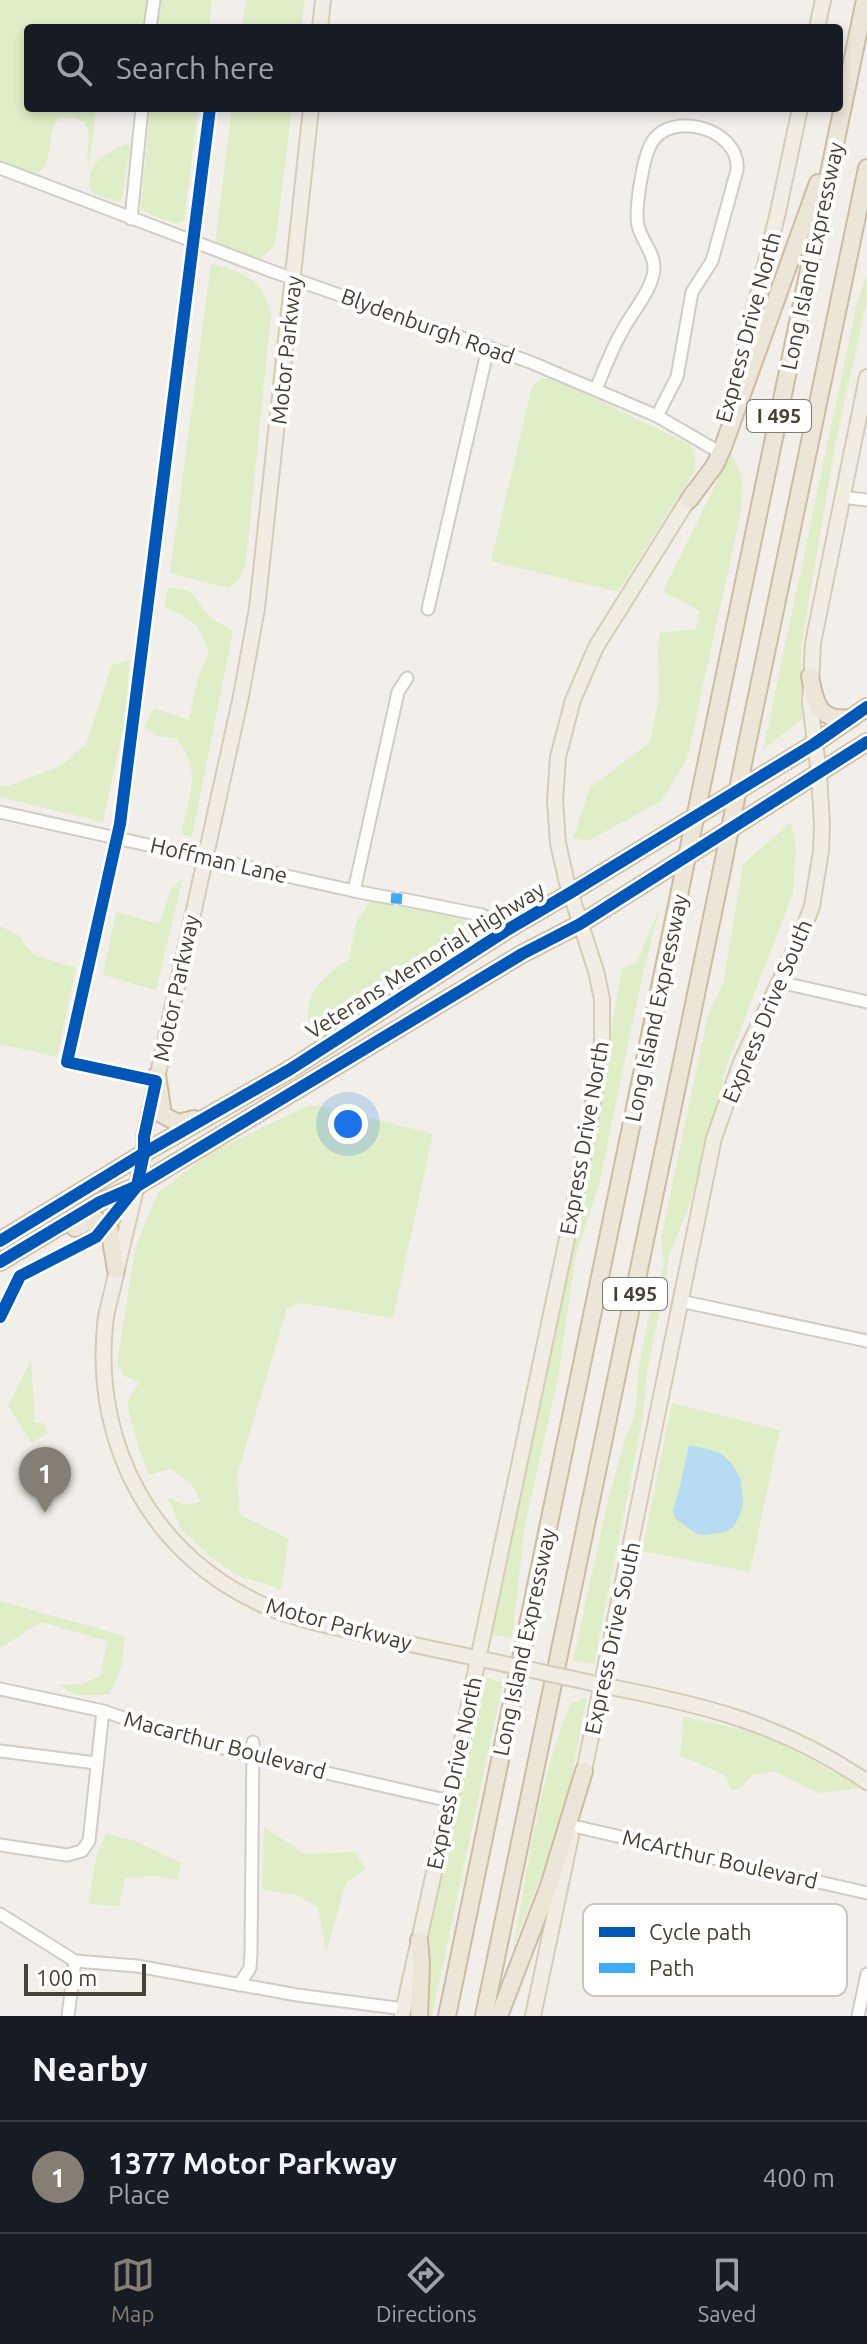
<!DOCTYPE html>
<style>
:root{--surface:#171b24;--page:#20242c;--text:#f1f3f6;--muted:#9ea1a6;--line:#363941;--accent:#847e74}
body{margin:0;font-family:Ubuntu,sans-serif;background:var(--page);color:var(--text)}
.scale{position:absolute;left:24px;bottom:20px;width:122px;box-sizing:border-box;padding-left:8px;border:4px solid #484135;border-top:0;font-size:22px;line-height:28px;white-space:nowrap;color:#484135;-webkit-text-stroke:6px #fff;paint-order:stroke}
.you{position:absolute;left:348px;top:1124px;width:28px;height:28px;margin:-20px;border:6px solid #fff;border-radius:50%;background:#1a73e8;box-shadow:0 0 0 12px #1a73e833}
.badge{display:grid;place-items:center;width:52px;height:52px;border-radius:50%;background:var(--accent);color:#fff;font-size:26px;font-weight:700}
.pin{position:absolute;translate:-50% -66px;filter:drop-shadow(0 2px 4px #0008)}
.pin::after{content:'';position:absolute;top:42px;width:28px;height:24px;background:inherit;clip-path:polygon(0 0,100% 0,50% 100%)}
.list{margin:0;padding:0;list-style:none}
h2{display:flex;justify-content:space-between;align-items:center;height:104px;margin:0;padding:0 32px;font-size:34px}
h2 small{font-size:26px;font-weight:400;color:var(--muted)}
.list li{display:grid;grid-template-columns:52px 1fr auto;gap:24px;align-items:center;box-sizing:border-box;height:112px;padding:0 32px;border-top:2px solid var(--line)}
.list b{display:block;font-size:30px;white-space:nowrap}
.list p{margin:0;font-size:26px;white-space:nowrap;color:var(--muted)}
.list em{font-size:26px;font-style:normal;color:var(--muted)}
.icon{flex:none;width:44px;height:44px;fill:none;stroke:currentColor;stroke-width:2;stroke-linecap:round;stroke-linejoin:round}
.map{position:relative;flex:none;width:867px;height:2016px;overflow:hidden}
.search{position:absolute;background:var(--surface);box-shadow:0 4px 12px #0003;left:24px;right:24px;top:24px;height:88px;display:flex;align-items:center;gap:20px;box-sizing:border-box;padding:0 28px;border-radius:8px;color:var(--muted);font-size:30px}
.sheet{height:216px;background:var(--surface)}
nav{display:flex;justify-content:space-around;align-items:center;box-sizing:border-box;height:112px;border-top:2px solid var(--line);background:var(--surface);font-size:22px;color:var(--muted)}
nav a{display:grid;justify-items:center;gap:4px}
nav .on{color:var(--accent)}
.map>svg:first-child{display:block}
</style>
<div class="map">
<svg width="867" height="2016" viewBox="0 0 867 2016">
<rect width="100%" height="100%" fill="#f2efea"/>
<g fill="#dfeec7">
<path d="M0 0H148L144 28H28V108H113L96 112 90 161 87 156 89 133 84 122 75 118H59C46 133 54 159 40 171 36 174 31 175 26 177L0 166Z"/>
<path d="M161 0H212L209 28H158Z"/>
<path d="M246 0H305L301 28H242Z"/>
<path d="M150 108H198L184 221 176 224 148 213 141 208Z"/>
<path d="M232 108H292L275 245 261 258H255L215 245Z"/>
<path d="M126 143 130 148 122 199 118 202 94 194 89 187C90 157 104 157 126 143Z"/>
<path d="M211 264C242 271 266 281 271 315L246 561C244 573 239 581 229 588L170 573Z"/>
<path d="M867 275V301L836 440 801 648 802 719 763 750 857 303Z"/>
<path d="M544 378 565 384 689 444 694 450 696 469 618 592 491 561 532 386Z"/>
<path d="M731 453 742 476 741 512 687 759 661 801 588 841 573 838 590 788 650 742 659 697 658 648 660 633 696 629 700 611 663 591Z"/>
<path d="M168 587C203 591 190 597 210 616 216 622 226 626 233 631L192 837 181 834C189 797 203 770 176 738L157 736 144 726 154 708 189 720 198 678 209 651C197 621 192 620 164 606Z"/>
<path d="M130 660 125 719 103 822 0 797V785L8 786 61 766 86 744 112 665Z"/>
<path d="M791 822 796 845 793 893 728 1062 690 1204 669 1255 666 1282 647 1372 643 1418 594 1664 573 1660 608 1500 625 1439 635 1415 639 1366 652 1299 664 1265 661 1238 708 1014 723 984 743 864Z"/>
<path d="M183 878 156 990 103 975 116 912 159 924 172 887Z"/>
<path d="M371 901 469 919 476 935 310 1034C303 994 317 981 349 959L356 922Z"/>
<path d="M660 907 642 978 599 1185 576 1254 558 1378 525 1525 512 1638 491 1635 603 1098 613 1019 622 969 637 962Z"/>
<path d="M0 926 17 934 34 955 76 968 57 1057 0 1044Z"/>
<path d="M309 1105 322 1106 433 1134 393 1318 301 1303 287 1308 237 1476 240 1515 289 1539 281 1589 238 1576 211 1557 181 1529 168 1497 184 1505 201 1502 191 1483 170 1469 149 1475 139 1450 127 1403 139 1382 124 1376 117 1364 135 1248 158 1193 208 1154Z"/>
<path d="M31 1360 35 1423H44L47 1433 32 1443 8 1406Z"/>
<path d="M672 1403 780 1430 750 1572 642 1551Z"/>
<path d="M0 1601 125 1636 122 1665 109 1695H76L59 1685 82 1684 100 1676 107 1641 41 1622 0 1648Z"/>
<path d="M486 1677 503 1683 432 2016H425V1944Z"/>
<path d="M587 1697 564 1816 513 1948C528 1868 539 1778 571 1703Z"/>
<path d="M684 1717 764 1734 864 1788 819 1793 774 1771 753 1775 740 1788 731 1790 725 1775 680 1756Z"/>
<path d="M264 1827 305 1854 355 1852 366 1869 346 1883 326 1952 318 1907 296 1895 262 1889Z"/>
<path d="M106 1834 136 1841 181 1863 177 1880 154 1876 125 1878 119 1906 88 1904 96 1858Z"/>
</g>
<path fill="#b6dbf3" d="M689 1445 715 1451 723 1455 733 1465 741 1480 743 1504 740 1515 734 1526 726 1532 705 1535 695 1533 675 1518 673 1511 680 1486Z"/>
<g fill="none" stroke-linecap="round" stroke-linejoin="round">
<defs>
<g id="minor">
<path d="M150 28 154 0"/>
<path d="M0 168 274 272 530 362 657 416 714 449"/>
<path d="M131 219 142 108"/>
<path d="M596 389C604 370 611 351 621 333 630 315 653 289 654 269 655 255 643 242 639 229 633 214 643 161 650 146 667 108 741 128 737 170L712 261 692 292 677 377 657 416"/>
<path d="M842 497 867 500"/>
<path d="M428 609 488 348"/>
<path d="M0 812 354 891 391 898"/>
<path d="M354 891 398 692 407 678"/>
<path d="M402 899 482 915 507 930"/>
<path d="M779 982 867 1002"/>
<path d="M680 1301 867 1341"/>
<path d="M0 1689 103 1711 163 1731 252 1756 450 1801"/>
<path d="M0 1751 96 1763"/>
<path d="M573 1826 867 1893"/>
<path d="M0 1845 67 1855 82 1851 89 1841 103 1711"/>
<path d="M0 1914 75 1961 137 1966 297 1995 404 2009"/>
<path d="M239 1985 250 1968 251 1954 253 1742"/>
<path d="M68 2016 75 1961"/>
<path d="M858 2016 867 1974"/>
</g>
<g id="major">
<path d="M320 28 323 0"/>
<path d="M817 28 823 0"/>
<path d="M311 108 257 608 241 696 144 1137V1153C135 1197 123 1240 114 1283 111 1297 106 1311 105 1325 93 1447 154 1559 268 1607 296 1619 326 1625 356 1632 399 1642 442 1651 486 1660"/>
<path d="M731 404 778 212 800 108"/>
<path d="M595 1684C696 1703 781 1722 867 1782"/>
<path d="M582 1781 714 1138 741 1062 798 943 812 906 821 851 822 824 819 774 810 703 813 643 867 377"/>
<path d="M402 2016 450 1801 478 1659 572 1215 593 1103 602 1041V999L596 971 566 879 558 843 555 801 558 757 573 700 596 647 693 492"/>
<path d="M533 2016 571 1836"/>
</g>
<g id="highway">
<path d="M689 500 715 465 723 447 818 183"/>
<path d="M810 676C815 704 819 722 852 718"/>
<path d="M746 749 867 168"/>
<path d="M704 775 865 0"/>
<path d="M157 1075 163 1115 178 1123 194 1119"/>
<path d="M75 1228 95 1219 109 1227 116 1270"/>
<path d="M0 1241 144 1153 289 1070 507 930 570 893 814 744 867 707"/>
<path d="M0 1262 100 1202 137 1186 522 954 580 924 867 742"/>
<path d="M419 2016 421 1964 419 1940"/>
<path d="M447 2016 678 900"/>
<path d="M484 2016 721 874"/>
<path d="M499 2016 549 1886 584 1771"/>
</g>
</defs>
<use href="#minor" stroke="#d0cdc7" stroke-width="15"/>
<use href="#major" stroke="#d6cbb5" stroke-width="18"/>
<use href="#highway" stroke="#ccbca2" stroke-width="20"/>
<use href="#minor" stroke="#fdfdfc" stroke-width="11"/>
<use href="#major" stroke="#f1ede4" stroke-width="14"/>
<use href="#highway" stroke="#ece6d9" stroke-width="16"/>
<defs>
<path id="major-bridge" d="M486 1660 592 1683"/>
<g id="highway-bridge">
<path d="M721 874 746 749"/>
<path d="M678 900 704 775"/>
</g>
</defs>
<use href="#major-bridge" stroke="#d6cbb5" stroke-width="18" stroke-linecap="butt"/>
<use href="#highway-bridge" stroke="#ccbca2" stroke-width="20" stroke-linecap="butt"/>
<use href="#major-bridge" stroke="#f1ede4" stroke-width="14"/>
<use href="#highway-bridge" stroke="#ece6d9" stroke-width="16"/>
<path stroke="#3fa9f5" stroke-width="10" stroke-dasharray="20 10" stroke-linecap="butt" d="M391 898 402 899"/>
<defs>
<g id="cycleway">
<path d="M0 1241 144 1153 289 1070 507 930 570 893 814 744 867 707"/>
<path d="M0 1262 100 1202 137 1186 522 954 580 924 867 742"/>
<path d="M0 1317 20 1276 96 1237 137 1186 144 1153V1137L156 1081 67 1062 120 824 210 108"/>
</g>
</defs>
<use href="#cycleway" stroke="#fff" stroke-width="17"/>
<use href="#cycleway" stroke="#0057b8" stroke-width="12"/>
</g>
<g text-anchor="middle" stroke-width="8" stroke-linejoin="round" paint-order="stroke">
<g fill="#fff" stroke="#7f7a72" stroke-width="2">
<rect x="747" y="400" width="64" height="32" rx="6"/>
<rect x="603" y="1278" width="64" height="32" rx="6"/>
</g>
<g font-size="20" font-weight="bold" fill="#484135">
<text x="779" y="423">I 495</text>
<text x="635" y="1301">I 495</text>
</g>
<g font-size="22" fill="#484135" stroke="#fff">
<text transform="translate(812 256) rotate(-78)" y="8">Long Island Expressway</text>
<text transform="translate(428 326) rotate(20)" y="8">Blydenburgh Road</text>
<text transform="translate(748 327) rotate(-75)" y="8">Express Drive North</text>
<text transform="translate(286 350) rotate(-84)" y="8">Motor Parkway</text>
<text transform="translate(219 860) rotate(13)" y="8">Hoffman Lane</text>
<text transform="translate(425 960) rotate(-32)" y="8">Veterans Memorial Highway</text>
<text transform="translate(176 988) rotate(-78)" y="8">Motor Parkway</text>
<text transform="translate(656 1008) rotate(-78)" y="8">Long Island Expressway</text>
<text transform="translate(767 1011) rotate(-67)" y="8">Express Drive South</text>
<text transform="translate(584 1138) rotate(-80)" y="8">Express Drive North</text>
<text transform="translate(339 1624) rotate(15)" y="8">Motor Parkway</text>
<text transform="translate(612 1638) rotate(-78)" y="8">Express Drive South</text>
<text transform="translate(524 1642) rotate(-78)" y="8">Long Island Expressway</text>
<text transform="translate(225 1745) rotate(15)" y="8">Macarthur Boulevard</text>
<text transform="translate(454 1773) rotate(-78)" y="8">Express Drive North</text>
<text transform="translate(720 1859) rotate(13)" y="8">McArthur Boulevard</text>
</g>
</g>
<rect x="583" y="1904" width="264" height="92" rx="12" fill="#fff" stroke="#c8c6c2" stroke-width="2"/>
<rect x="599" y="1927" width="36" height="10" fill="#0057b8"/>
<rect x="599" y="1963" width="36" height="10" fill="#3fa9f5"/>
<g font-size="22" fill="#484135">
<text x="649" y="1940">Cycle path</text>
<text x="649" y="1976">Path</text>
</g>
</svg>
<div class="scale">100 m</div>
<div class="you"></div>
<div class="pin badge" style="left:45px;top:1513px">1</div>
<div class="search"><svg class="icon" aria-label="search" viewBox="0 0 24 24"><circle cx="10" cy="10" r="6"/><path d="M15 15l6 6"/></svg>Search here</div>
</div>
<section class="sheet">
<h2>Nearby<small></small></h2>
<ul class="list">
<li><span class="badge">1</span><div><b>1377 Motor Parkway</b><p>Place</p></div><em>400 m</em></li>
</ul>
</section>
<nav>
<a class="on"><svg class="icon" aria-label="map" viewBox="0 0 24 24"><path d="M3 6l6-2 6 2 6-2v14l-6 2-6-2-6 2zM9 4v14M15 6v14"/></svg>Map</a>
<a><svg class="icon" aria-label="directions" viewBox="0 0 24 24"><path d="M12 3l9 9-9 9-9-9zM9 14v-3h6M13 9l2 2-2 2"/></svg>Directions</a>
<a><svg class="icon" aria-label="saved" viewBox="0 0 24 24"><path d="M7 4h10v16l-5-4-5 4z"/></svg>Saved</a>
</nav>
